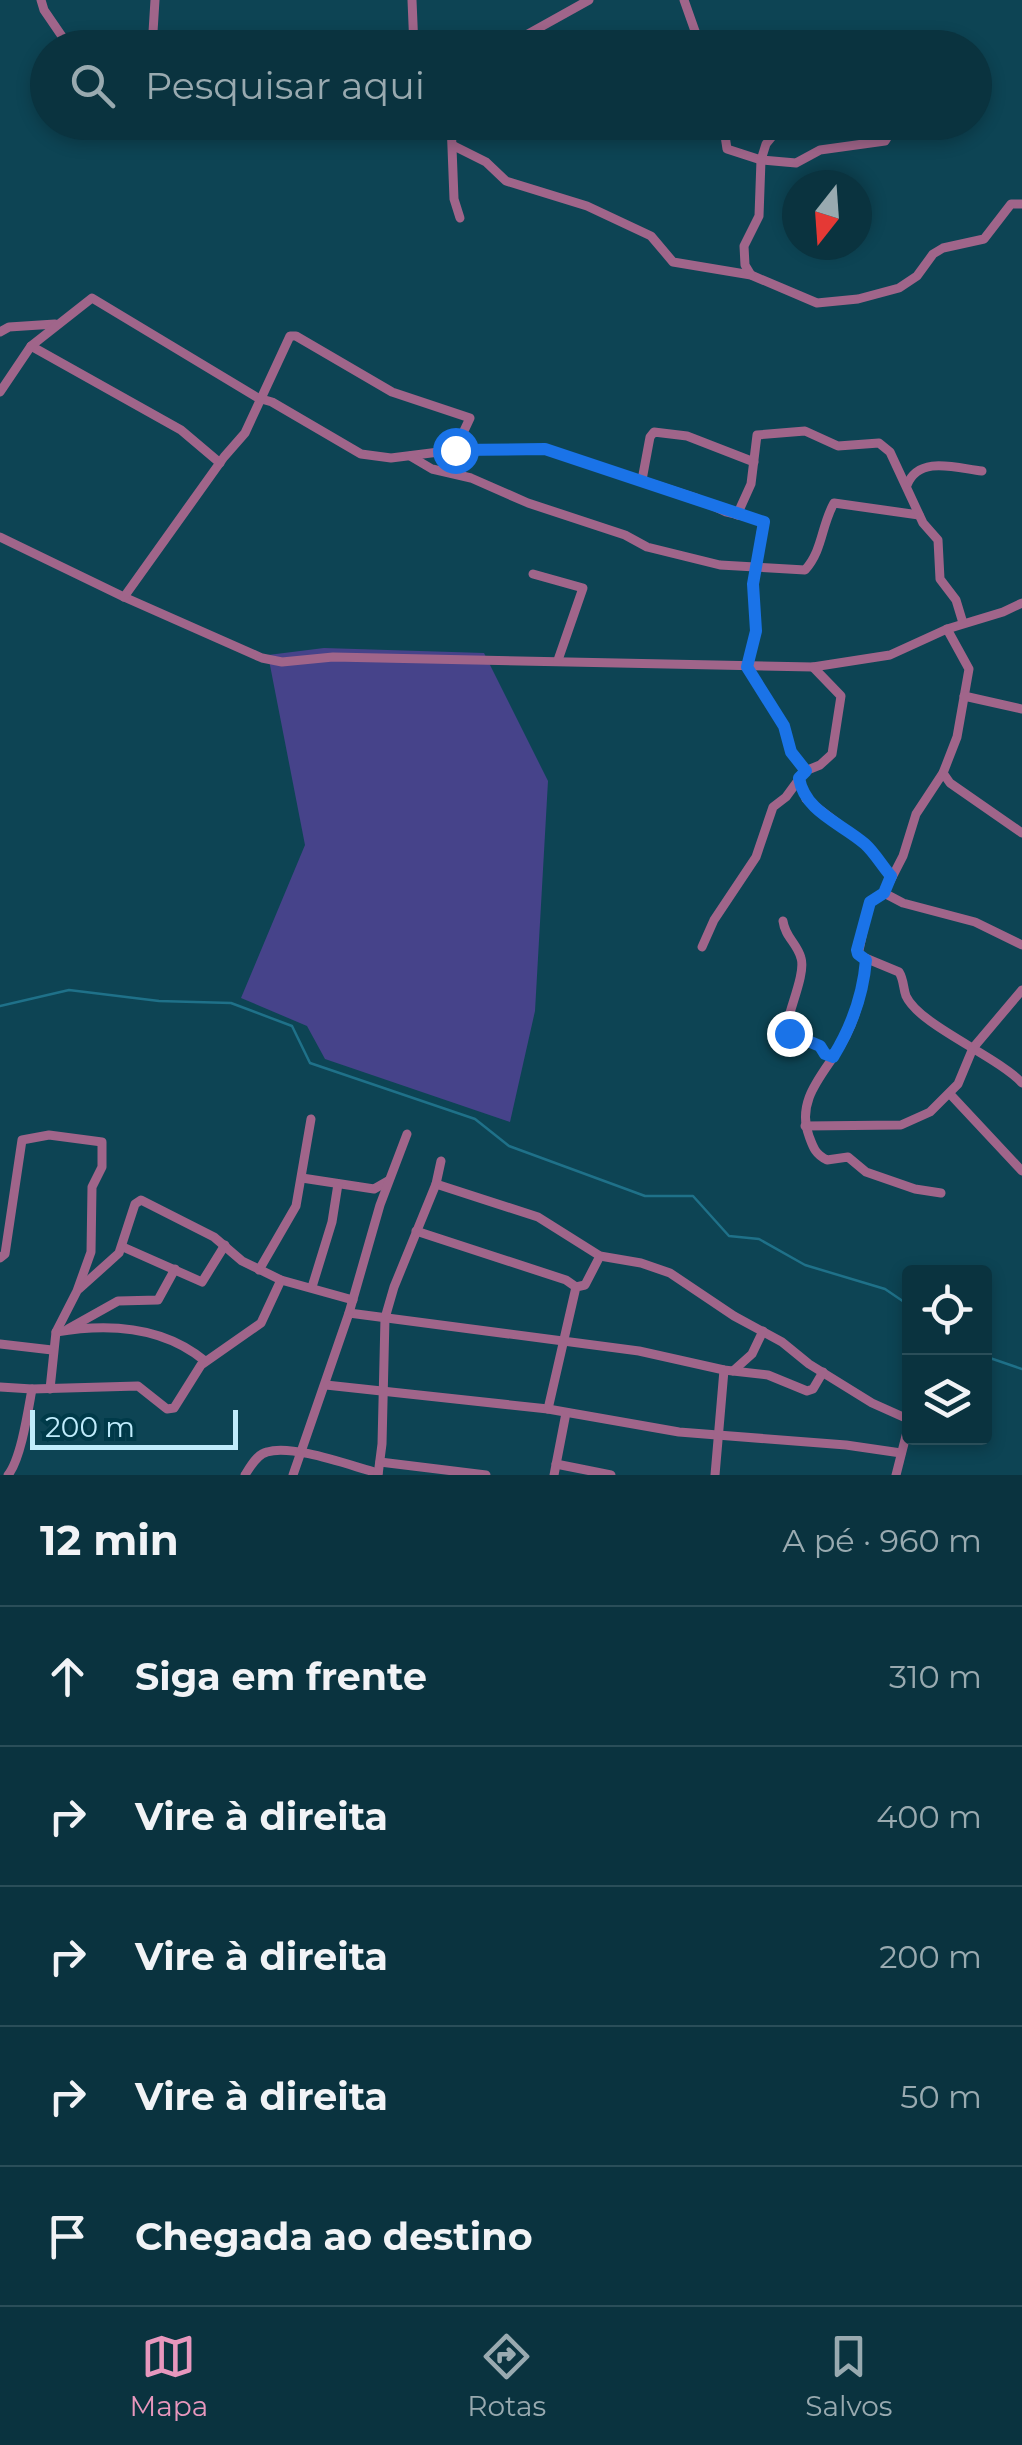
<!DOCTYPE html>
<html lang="pt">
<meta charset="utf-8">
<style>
:root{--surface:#0a333f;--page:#183f4a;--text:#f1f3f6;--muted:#99aab0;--line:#2a4e59;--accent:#e797bd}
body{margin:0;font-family:Montserrat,sans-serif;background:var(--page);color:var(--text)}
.controls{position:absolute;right:30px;bottom:30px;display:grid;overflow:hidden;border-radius:10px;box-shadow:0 5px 15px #0003}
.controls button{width:90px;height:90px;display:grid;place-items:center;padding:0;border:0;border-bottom:2px solid var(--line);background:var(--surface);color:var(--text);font:50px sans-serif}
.compass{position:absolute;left:782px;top:170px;width:90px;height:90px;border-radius:50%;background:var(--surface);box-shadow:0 5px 15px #0003;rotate:197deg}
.scale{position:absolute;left:30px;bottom:25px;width:208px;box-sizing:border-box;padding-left:10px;border:5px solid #c0ecfc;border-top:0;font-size:28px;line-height:35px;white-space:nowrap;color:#c0ecfc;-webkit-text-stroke:8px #003a49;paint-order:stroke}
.stop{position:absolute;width:30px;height:30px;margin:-22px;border:8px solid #1a73e8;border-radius:50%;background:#fff}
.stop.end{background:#1a73e8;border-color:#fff;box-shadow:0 2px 10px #0008}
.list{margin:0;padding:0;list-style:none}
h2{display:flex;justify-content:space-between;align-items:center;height:130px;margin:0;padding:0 40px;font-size:42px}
h2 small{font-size:32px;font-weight:400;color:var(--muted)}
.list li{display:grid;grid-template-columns:65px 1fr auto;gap:30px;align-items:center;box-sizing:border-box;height:140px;padding:0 40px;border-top:2px solid var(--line)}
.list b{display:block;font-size:38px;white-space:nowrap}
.list em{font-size:32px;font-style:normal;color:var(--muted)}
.icon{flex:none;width:55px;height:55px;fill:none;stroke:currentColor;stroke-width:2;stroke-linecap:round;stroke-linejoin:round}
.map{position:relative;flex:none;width:1022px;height:1475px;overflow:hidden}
.search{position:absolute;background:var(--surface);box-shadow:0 5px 15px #0003;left:30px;right:30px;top:30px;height:110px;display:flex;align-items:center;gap:25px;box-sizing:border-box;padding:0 35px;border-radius:55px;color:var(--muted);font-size:38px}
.sheet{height:830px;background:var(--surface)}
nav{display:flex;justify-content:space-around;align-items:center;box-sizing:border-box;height:140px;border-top:2px solid var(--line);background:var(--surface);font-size:28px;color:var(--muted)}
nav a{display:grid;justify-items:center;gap:5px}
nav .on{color:var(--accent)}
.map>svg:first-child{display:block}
</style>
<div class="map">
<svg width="1022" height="1475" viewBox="0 0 1022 1475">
<rect width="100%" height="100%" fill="#0d4454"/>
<path fill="#46438a" d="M324 648 484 653 548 781 535 1011 510 1122 325 1059 307 1026 241 998 305 845 268 655Z"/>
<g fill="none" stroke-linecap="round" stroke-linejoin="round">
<g stroke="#1f7189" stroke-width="2.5">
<path d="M0 1006 69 990 159 1001 231 1003 292 1026 310 1063 475 1119 509 1146 645 1196H693L729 1236 759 1239 805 1265 885 1289 910 1306"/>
<path d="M984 1356 1022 1369"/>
</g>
<g stroke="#a0658a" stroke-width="9">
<path d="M41 0 44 10 70 48"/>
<path d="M155 0 153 32 158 48"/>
<path d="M412 0 414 48"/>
<path d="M684 0 701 48"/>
<path d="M503 48 589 0"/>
<path d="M451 122 454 199 460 218"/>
<path d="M723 122 727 149 761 160 796 163 820 150 885 141 890 133 887 122"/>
<path d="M454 146 486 162 506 181 587 206 651 236 673 262 751 275 817 303 858 299 899 288 917 276 933 254 943 248 984 239 1011 204H1022"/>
<path d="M751 275 745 265 744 246 759 216 761 160 766 144 784 122"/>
<path d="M0 332 9 327 55 324"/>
<path d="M31 346 181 430 220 463"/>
<path d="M0 392 31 346 92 298 258 398 272 402 361 454 391 458 455 450 545 449 696 498 726 512 763 521 753 585 756 631 747 667 784 726 791 752 805 771"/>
<path d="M410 456 432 469 471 478 528 503 625 535 647 547 720 565 805 570C823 550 821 526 834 503L919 515"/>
<path d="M642 480 650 437 654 432 687 436 754 462"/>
<path d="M907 485C919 455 956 468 982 471"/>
<path d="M737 515 751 484 757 435 805 431 838 446 879 443 890 452 923 523 938 540 940 579 956 600 963 623"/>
<path d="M0 537 124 597 262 658 282 662 333 657 813 667 890 655 947 629 1003 612 1022 603"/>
<path d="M533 574 583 588 558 660"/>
<path d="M124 597 224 457 245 433 290 336H296L392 392 470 418 455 450"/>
<path d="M947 629 969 669 957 737 943 773 916 814 903 856 884 893 869 903 858 955 899 972C904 980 903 988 906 996 919 1025 997 1056 1022 1083"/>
<path d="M964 696 1022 709"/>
<path d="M943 773 950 783 1022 833"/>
<path d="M799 778 806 799 865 844 891 876"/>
<path d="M884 893 903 903 975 922 1022 945"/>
<path d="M783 921C785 937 797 943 801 958 806 974 788 1011 786 1030L820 1046 825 1054 833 1057"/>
<path d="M702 947 714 920 756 857 773 807 786 797 805 771 820 765 832 754 841 696 813 667"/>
<path d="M866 960C864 987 858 1012 846 1036 830 1069 794 1096 809 1136 813 1147 815 1154 827 1160L848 1157 866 1172 915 1189 941 1193"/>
<path d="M950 1094 1022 1171"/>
<path d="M805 1126 901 1125 930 1112 958 1084 973 1048 1022 990"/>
<path d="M302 1178 374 1189 388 1181"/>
<path d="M436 1184 538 1217 600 1256 641 1263 670 1273 734 1316 782 1342 809 1364 872 1403 910 1420"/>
<path d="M416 1231 566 1280 576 1287"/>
<path d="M123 1247 202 1282 225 1245"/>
<path d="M0 1258 5 1254 22 1140 49 1135 102 1142V1167L92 1187 91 1252 77 1291 56 1332 50 1389"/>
<path d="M259 1270 296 1206 311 1119"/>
<path d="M312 1287 332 1222 338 1184"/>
<path d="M79 1289 119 1253 135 1204 141 1200 214 1237 242 1261 281 1280 353 1300"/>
<path d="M349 1313 639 1351 724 1370 768 1375 807 1391 813 1389 823 1372"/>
<path d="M68 1329 118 1301 158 1300 175 1269"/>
<path d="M56 1332C108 1323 163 1326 205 1361"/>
<path d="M0 1344 52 1350"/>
<path d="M733 1371 752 1354 763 1331"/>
<path d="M326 1385 548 1409 679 1432 846 1445 901 1453"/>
<path d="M0 1387 32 1389 138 1386 167 1409 174 1408 201 1365 261 1323 281 1280"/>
<path d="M548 1409 576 1287 585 1285 600 1256"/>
<path d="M380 1462 486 1475"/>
<path d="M556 1464 611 1475"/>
<path d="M8 1475C21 1459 28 1411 32 1389"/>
<path d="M245 1475C250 1467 257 1454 267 1452 293 1444 351 1466 378 1473"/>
<path d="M293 1475 349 1313 380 1205 407 1134"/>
<path d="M378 1475 382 1444 385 1318 394 1287 436 1184 441 1161"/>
<path d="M554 1475 566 1413"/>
<path d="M715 1475 724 1370"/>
<path d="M896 1475 910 1420"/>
</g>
</g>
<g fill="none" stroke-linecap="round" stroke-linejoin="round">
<path stroke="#1a73e8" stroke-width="12" d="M455 450 545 449 764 522 753 584 756 631 747 667 784 726 791 752 806 771 799 778C805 812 841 823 865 844 875 853 882 866 891 876L884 893 870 902 857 950 858 954 866 960C863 996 852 1026 833 1057L825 1054 820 1046 789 1033"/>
</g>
</svg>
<div class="controls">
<button><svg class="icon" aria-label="locate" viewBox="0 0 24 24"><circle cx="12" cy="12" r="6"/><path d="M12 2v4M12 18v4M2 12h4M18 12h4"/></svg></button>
<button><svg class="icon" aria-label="layers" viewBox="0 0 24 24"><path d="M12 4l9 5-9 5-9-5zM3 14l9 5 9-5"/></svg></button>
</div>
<svg class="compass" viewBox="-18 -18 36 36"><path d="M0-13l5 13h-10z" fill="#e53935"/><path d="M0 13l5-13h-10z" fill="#99aab0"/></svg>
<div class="scale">200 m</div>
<div class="stop" style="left:455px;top:450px"></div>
<div class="stop end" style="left:789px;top:1033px"></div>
<div class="search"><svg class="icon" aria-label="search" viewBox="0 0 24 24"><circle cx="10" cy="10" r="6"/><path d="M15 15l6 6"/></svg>Pesquisar aqui</div>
</div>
<section class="sheet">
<h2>12 min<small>A pé · 960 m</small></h2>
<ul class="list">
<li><svg class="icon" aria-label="ahead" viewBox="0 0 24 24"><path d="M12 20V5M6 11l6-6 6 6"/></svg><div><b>Siga em frente</b></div><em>310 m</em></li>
<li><svg class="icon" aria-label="right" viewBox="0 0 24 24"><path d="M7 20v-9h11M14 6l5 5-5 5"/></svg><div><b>Vire à direita</b></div><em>400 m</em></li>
<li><svg class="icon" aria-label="right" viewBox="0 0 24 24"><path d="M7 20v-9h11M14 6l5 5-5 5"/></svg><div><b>Vire à direita</b></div><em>200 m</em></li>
<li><svg class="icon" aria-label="right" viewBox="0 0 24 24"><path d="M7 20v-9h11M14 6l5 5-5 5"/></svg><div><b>Vire à direita</b></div><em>50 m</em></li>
<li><svg class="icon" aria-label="arrive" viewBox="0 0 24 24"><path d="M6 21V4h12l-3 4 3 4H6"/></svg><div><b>Chegada ao destino</b></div></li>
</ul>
</section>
<nav>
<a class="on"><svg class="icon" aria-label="map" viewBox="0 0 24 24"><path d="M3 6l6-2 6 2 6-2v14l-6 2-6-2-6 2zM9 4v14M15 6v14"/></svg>Mapa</a>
<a><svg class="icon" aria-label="directions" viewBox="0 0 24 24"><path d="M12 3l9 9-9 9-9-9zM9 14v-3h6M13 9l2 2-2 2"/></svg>Rotas</a>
<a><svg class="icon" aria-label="saved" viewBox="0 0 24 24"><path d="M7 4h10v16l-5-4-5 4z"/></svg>Salvos</a>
</nav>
